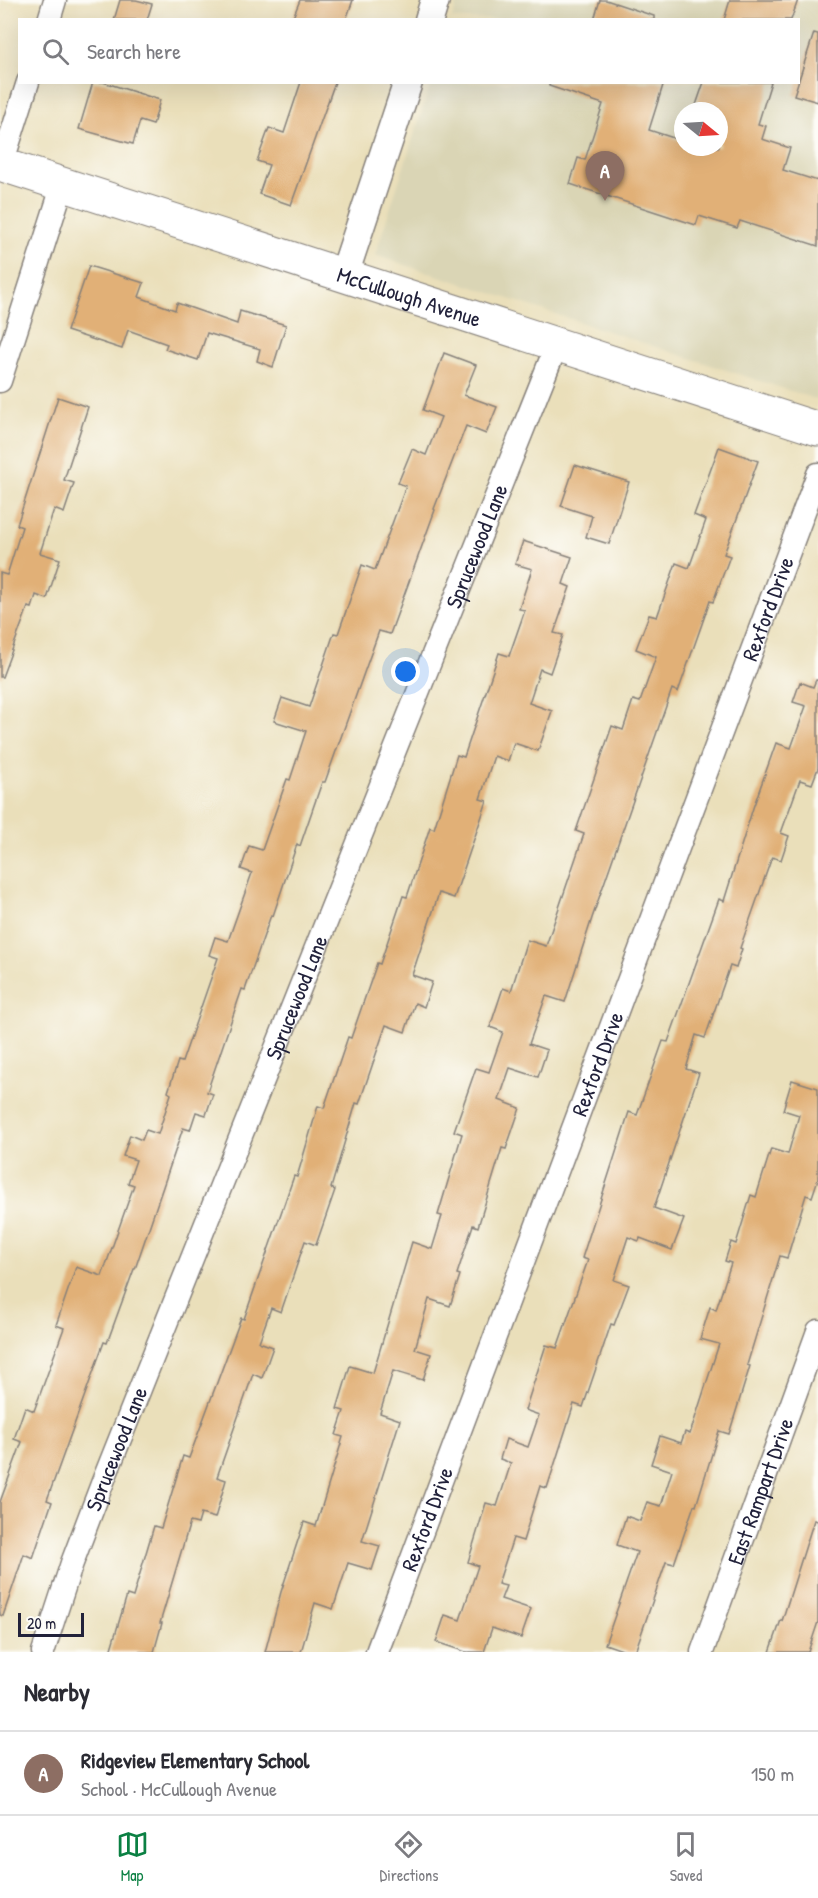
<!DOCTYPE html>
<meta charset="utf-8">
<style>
:root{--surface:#fff;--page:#f2f2f3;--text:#2b2b33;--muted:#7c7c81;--line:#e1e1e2;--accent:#0b8043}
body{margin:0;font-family:"Patrick Hand",sans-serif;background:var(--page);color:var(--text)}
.compass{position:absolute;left:674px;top:102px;width:54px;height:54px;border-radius:50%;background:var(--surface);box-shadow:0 6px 24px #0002;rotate:108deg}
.scale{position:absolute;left:18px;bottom:15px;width:66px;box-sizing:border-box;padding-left:6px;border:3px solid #22223b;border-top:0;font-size:16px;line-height:21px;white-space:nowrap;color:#22223b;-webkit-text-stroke:4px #fdfcf7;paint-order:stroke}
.you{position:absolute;left:406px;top:672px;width:21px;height:21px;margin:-15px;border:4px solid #fff;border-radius:50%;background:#1a73e8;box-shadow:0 0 0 9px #1a73e833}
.badge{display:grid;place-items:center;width:39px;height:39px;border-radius:50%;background:var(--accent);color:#fff;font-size:20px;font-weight:700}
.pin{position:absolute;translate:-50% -50px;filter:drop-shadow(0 2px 3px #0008)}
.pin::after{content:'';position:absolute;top:32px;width:21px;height:18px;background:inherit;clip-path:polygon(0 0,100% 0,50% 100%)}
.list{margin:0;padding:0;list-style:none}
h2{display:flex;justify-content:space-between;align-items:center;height:78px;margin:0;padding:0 24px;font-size:26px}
h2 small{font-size:20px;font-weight:400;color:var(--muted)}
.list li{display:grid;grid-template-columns:39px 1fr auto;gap:18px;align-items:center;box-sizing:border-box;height:84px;padding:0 24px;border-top:2px solid var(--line)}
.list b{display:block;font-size:22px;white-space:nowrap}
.list p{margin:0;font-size:20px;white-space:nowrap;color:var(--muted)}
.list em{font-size:20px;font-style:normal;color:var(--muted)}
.icon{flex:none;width:33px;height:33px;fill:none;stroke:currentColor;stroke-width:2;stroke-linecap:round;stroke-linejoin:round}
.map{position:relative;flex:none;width:818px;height:1652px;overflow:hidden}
.search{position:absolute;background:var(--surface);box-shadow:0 6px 24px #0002;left:18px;right:18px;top:18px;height:66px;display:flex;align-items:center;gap:15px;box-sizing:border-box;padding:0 21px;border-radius:0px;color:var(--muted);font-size:22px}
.sheet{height:162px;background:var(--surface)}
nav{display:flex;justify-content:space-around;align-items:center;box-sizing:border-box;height:84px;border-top:2px solid var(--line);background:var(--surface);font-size:16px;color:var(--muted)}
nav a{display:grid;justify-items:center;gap:3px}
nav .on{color:var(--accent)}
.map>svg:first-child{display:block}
</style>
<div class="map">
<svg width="818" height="1652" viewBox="0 0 818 1652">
<rect width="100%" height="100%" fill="#fdfcf7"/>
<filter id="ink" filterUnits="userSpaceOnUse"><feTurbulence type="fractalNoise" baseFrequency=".0167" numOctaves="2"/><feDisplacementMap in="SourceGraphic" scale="12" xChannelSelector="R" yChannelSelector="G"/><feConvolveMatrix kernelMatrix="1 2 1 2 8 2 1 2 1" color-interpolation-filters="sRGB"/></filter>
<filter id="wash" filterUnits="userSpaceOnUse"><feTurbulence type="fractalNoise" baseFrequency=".008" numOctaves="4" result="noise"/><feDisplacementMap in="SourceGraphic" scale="24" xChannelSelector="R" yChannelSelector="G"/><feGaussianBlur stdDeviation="1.35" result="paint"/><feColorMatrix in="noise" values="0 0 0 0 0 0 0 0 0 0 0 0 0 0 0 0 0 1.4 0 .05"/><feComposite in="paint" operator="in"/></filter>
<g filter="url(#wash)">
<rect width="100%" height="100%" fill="#eadfba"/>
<path fill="#dad5b5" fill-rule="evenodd" d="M458 0H818V400L375 255 431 83 798 82V20L452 19ZM683 111H719V147H683Z"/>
<g id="blocks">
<g fill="#e1b077">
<path d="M120 0H136L152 4 147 20H114Z"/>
<path d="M300 0H353L346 20H292Z"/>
<path d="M600 0H606L654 16V20H594Z"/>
<path d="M730 0H798L791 20H724Z"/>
<path d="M814 33 818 34V102L794 95Z"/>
<path d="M93 82H103L160 100 153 125 140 121 133 144 79 129Z"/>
<path d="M301 82H335L291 205 259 194 269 165 257 161 269 128 284 133Z"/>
<path d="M549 82H664L649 130 683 141V147H719V111H694L704 82H771L758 124 766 126 762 139 790 148 783 170 818 181V246L740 221 737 228 699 216 696 225 570 184 578 158 585 160 603 104 549 86Z"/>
<path d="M89 266 144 283 139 297 175 310 177 303 237 324 240 311 286 325 273 367 257 361 260 349 207 333 198 360 165 349 167 344 128 330 122 349 67 331Z"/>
<path d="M444 353 476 365 464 395 497 407 486 434 466 426 434 509 435 510 390 634 379 631 325 782H322L300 846 297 844 273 916 271 915 245 990 242 989 207 1092 213 1094 206 1115 196 1112 190 1130 183 1128 135 1269H134L107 1343 104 1342 47 1500 52 1502 33 1558 24 1554 3 1616 0 1615V1502L22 1442 14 1439 25 1407 34 1411 64 1328 56 1325 76 1267 102 1276 134 1185 128 1183 136 1160 123 1156 130 1135 142 1140 146 1130 158 1134 171 1094 168 1092 178 1061 182 1062 218 958 209 955 215 937 228 941 252 873 241 869 249 846 262 850 287 779 290 780 306 731 274 721 282 698 309 707 334 633 338 634 362 565 375 570 406 486 398 483 412 449 426 455 441 417 423 410Z"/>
<path d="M58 397 88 407 64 480 74 483 64 513 54 509 40 553 60 559 47 599 36 595 32 608 28 607 2 677H0V573L7 575 22 527 17 525Z"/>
<path d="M719 447 758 461 724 554 730 556 713 602 710 601 678 692 672 689 592 918 565 1002 546 996 529 1044 547 1050 538 1077 510 1068 499 1100 520 1108 506 1149 502 1148 478 1227 473 1225 457 1274 460 1275 450 1306 429 1299 415 1349 431 1354 423 1380 393 1371 380 1413 400 1420 362 1541 380 1546 372 1570 348 1563 333 1609 315 1603 301 1652H265L281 1592 304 1522 316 1526 343 1437 336 1435 344 1411 337 1409 350 1366 373 1373 412 1242 432 1249 442 1216 438 1215 462 1134 454 1131 476 1068 489 1072 503 1032 490 1027 503 988 511 991 527 940 546 946 584 834 576 831 612 726 623 730 633 700 640 702 656 657 636 649 649 615 657 617 676 563 689 568 706 520 694 515Z"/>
<path d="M575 465 629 482 609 544 586 537 592 516 561 506Z"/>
<path d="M523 541 572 557 563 584 570 587 554 633 563 635 550 673 540 669 529 703 552 711 538 751 514 743 508 761 494 756 480 799 487 801 454 898 439 893 412 975 432 982 424 1007 415 1003 405 1032 386 1025 359 1104 356 1103 331 1188 335 1190 316 1245 305 1241 281 1312 271 1308 259 1342 273 1347 262 1378 253 1374 217 1477 226 1480 215 1518 201 1514 198 1524 190 1522 160 1623H162L154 1652H110L127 1595 133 1597 154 1526 161 1528 183 1456 189 1458 241 1318 244 1319 294 1176 297 1177 318 1106 324 1108 348 1037 351 1038 377 963 380 964 403 896 407 897 430 827 434 829 457 755 464 757 499 653 509 656 525 610 519 609 532 569 515 564Z"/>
<path d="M816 680H818V768L812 784 800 780 781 833 789 836 781 860 772 857 740 948 742 949 736 968 730 966 705 1038 696 1035 686 1069 699 1073 654 1208 684 1219 672 1250 640 1238 639 1241 628 1237 614 1280 629 1285 614 1325 611 1324 583 1407 574 1404 547 1488 540 1486 523 1541 513 1538 498 1584 506 1586 501 1599 531 1609 521 1638 492 1628 484 1652H466L436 1642 445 1615 460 1620 478 1566 468 1562 486 1503 497 1506 511 1463 500 1459 506 1439 528 1447 539 1415 525 1410 546 1345 557 1348 588 1260 582 1258 629 1112 637 1115 663 1041 668 1042 719 899 724 901 753 808 776 743 791 748 806 706 793 702 800 682 813 687Z"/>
<path d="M792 1080 818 1088V1179L812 1197 806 1195 787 1258 780 1256 747 1365 750 1366 729 1434 719 1431 696 1506 694 1505 674 1564 666 1562 635 1652H628L605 1644 637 1552 617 1545 626 1516 640 1521 647 1502 661 1506 672 1471 651 1464 660 1436 681 1443 685 1432 690 1434 719 1344 700 1339 710 1307 716 1310 731 1263 725 1261 731 1242 736 1244 751 1195 756 1197 771 1149 788 1154 799 1115 783 1110Z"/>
<path d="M814 1520 818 1521V1622L808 1652H770L781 1620 782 1621Z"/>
</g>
</g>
</g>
<g filter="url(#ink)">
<use href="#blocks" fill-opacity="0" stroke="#86807a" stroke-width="1.5"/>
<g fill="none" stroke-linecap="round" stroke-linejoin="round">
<defs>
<g id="minor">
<path d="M49 20 55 0"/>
<path d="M2 164 28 82"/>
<path d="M0 381 63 184"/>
<path id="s1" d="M43 1652 72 1563 102 1484 557 344"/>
<path id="s2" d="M377 1652 818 474"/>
<path id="s3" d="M702 1652 818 1331"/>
</g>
<g id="tertiary">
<path d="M429 20 435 0"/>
<path d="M344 275 408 82"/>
</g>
<g id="secondary">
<path id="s4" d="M0 164 818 429"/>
</g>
</defs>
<use href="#minor" stroke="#86807a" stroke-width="25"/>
<use href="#tertiary" stroke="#86807a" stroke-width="31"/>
<use href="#secondary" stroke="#86807a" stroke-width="35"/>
<use href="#minor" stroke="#fff" stroke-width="22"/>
<use href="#tertiary" stroke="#fff" stroke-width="28"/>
<use href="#secondary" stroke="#fff" stroke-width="33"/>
</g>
</g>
<g text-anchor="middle" stroke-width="4.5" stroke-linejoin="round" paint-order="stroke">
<g font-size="22" fill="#22223b" stroke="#fdfcf7">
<text dy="8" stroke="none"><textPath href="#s4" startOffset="430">McCullough Avenue</textPath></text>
<text dy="8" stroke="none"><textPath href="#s1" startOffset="1188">Sprucewood Lane</textPath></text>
<text dy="8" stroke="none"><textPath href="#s2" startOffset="1114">Rexford Drive</textPath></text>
<text dy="8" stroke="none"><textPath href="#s1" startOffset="702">Sprucewood Lane</textPath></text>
<text dy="8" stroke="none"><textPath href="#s2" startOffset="628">Rexford Drive</textPath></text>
<text dy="8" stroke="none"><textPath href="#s1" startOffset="216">Sprucewood Lane</textPath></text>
<text dy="8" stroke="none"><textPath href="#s3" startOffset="171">East Rampart Drive</textPath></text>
<text dy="8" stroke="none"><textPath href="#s2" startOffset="142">Rexford Drive</textPath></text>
</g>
</g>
</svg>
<svg class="compass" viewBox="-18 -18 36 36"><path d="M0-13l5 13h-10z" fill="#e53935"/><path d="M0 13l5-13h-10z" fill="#7c7c81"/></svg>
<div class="scale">20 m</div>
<div class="you"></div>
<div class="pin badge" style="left:605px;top:201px;background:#8d6e63">A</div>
<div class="search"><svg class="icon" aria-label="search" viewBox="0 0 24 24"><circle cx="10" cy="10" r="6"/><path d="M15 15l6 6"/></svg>Search here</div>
</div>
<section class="sheet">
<h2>Nearby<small></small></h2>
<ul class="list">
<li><span class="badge" style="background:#8d6e63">A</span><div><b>Ridgeview Elementary School</b><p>School · McCullough Avenue</p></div><em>150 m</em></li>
</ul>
</section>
<nav>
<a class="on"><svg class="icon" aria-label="map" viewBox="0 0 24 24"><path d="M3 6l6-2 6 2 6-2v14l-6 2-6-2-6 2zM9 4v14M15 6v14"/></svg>Map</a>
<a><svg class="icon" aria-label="directions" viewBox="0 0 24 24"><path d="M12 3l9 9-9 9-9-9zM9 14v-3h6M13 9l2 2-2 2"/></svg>Directions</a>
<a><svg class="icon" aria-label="saved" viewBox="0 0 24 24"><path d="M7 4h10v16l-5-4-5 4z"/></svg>Saved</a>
</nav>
